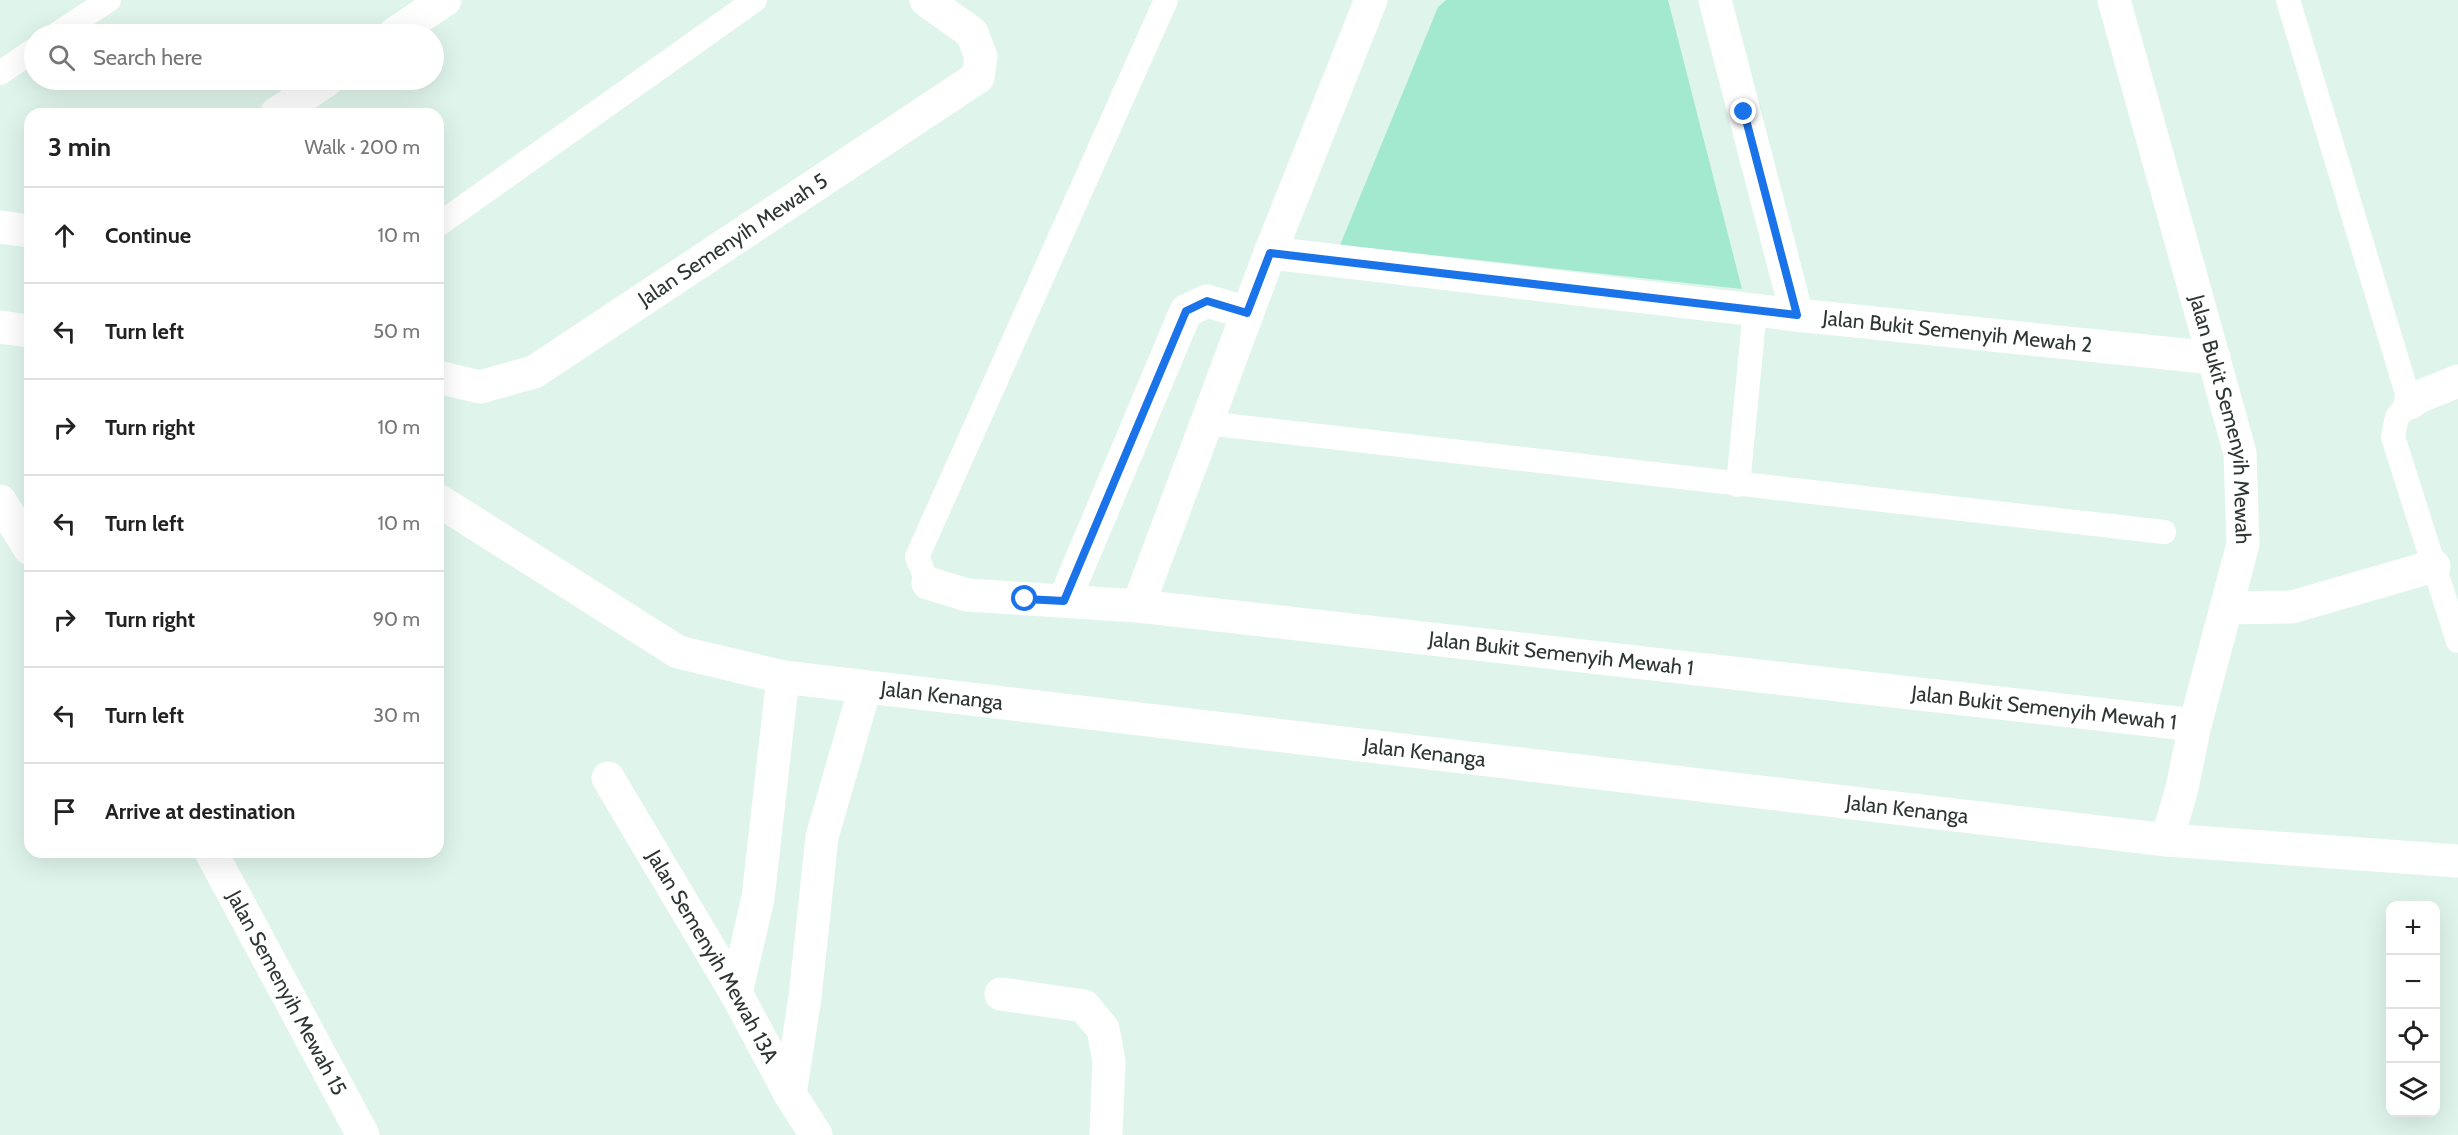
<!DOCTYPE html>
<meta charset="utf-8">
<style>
:root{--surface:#fff;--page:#f6f6f6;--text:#222;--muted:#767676;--line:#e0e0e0}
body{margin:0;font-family:Cabin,sans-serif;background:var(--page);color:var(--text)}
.controls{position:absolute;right:18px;bottom:18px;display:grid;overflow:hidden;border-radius:12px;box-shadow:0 6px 24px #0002}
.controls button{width:54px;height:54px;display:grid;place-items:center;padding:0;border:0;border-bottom:2px solid var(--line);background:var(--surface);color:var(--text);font:30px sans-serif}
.stop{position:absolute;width:18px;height:18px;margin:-14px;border:4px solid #1a73e8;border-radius:50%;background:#fff}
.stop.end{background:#1a73e8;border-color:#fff;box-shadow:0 2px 6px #0008}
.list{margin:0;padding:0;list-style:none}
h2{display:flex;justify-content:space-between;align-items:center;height:78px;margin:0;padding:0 24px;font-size:26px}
h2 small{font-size:20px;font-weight:400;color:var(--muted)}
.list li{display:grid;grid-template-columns:39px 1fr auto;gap:18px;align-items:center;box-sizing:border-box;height:96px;padding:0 24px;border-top:2px solid var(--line)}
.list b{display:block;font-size:22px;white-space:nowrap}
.list em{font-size:20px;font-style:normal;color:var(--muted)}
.icon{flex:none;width:33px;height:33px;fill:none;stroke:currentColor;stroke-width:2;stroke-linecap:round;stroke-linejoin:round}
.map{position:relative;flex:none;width:2458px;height:1135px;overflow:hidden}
.search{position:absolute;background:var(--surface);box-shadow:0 6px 24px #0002;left:24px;top:24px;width:420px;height:66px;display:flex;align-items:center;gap:15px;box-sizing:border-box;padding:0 21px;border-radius:33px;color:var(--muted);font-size:22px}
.panel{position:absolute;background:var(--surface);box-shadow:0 6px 24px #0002;left:24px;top:108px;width:420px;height:750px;border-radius:18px}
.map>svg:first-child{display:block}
</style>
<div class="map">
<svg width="2458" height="1135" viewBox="0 0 2458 1135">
<rect width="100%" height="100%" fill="#dff5ec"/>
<path fill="#a3e9d0" d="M1446 0H1668L1742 289 1340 245 1438 7Z"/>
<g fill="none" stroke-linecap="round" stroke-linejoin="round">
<g stroke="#fff" stroke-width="24">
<path d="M2288 0 2410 403 2397 417 2393 437 2458 641"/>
<path d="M57 34 109 0"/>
<path d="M0 73 34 50"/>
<path d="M438 225 755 0"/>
<path d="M1206 423 2164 532"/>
<path d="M1738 485 1755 310"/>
<path d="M928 583 917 557 1166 0"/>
</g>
<g stroke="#fff" stroke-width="33">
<path d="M1715 0 1797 315"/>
<path id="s1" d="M2114 0 2240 453 2243 544 2195 725 2182 788 2167 840"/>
<path d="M394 34 445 0"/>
<path d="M276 114 327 80"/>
<path d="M0 227 30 231"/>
<path id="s2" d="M1270 253 1797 315 2214 358"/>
<path id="s3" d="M438 377 480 387 534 372 978 77 981 57 972 33 926 0"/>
<path d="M2410 403 2416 398 2458 381"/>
<path d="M0 501 30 549"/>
<path id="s4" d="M928 583 967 595 1138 606 2195 725"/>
<path d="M1064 601 1186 311 1207 301 1247 313"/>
<path d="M1138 606 1270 253 1371 0"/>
<path d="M2226 608 2292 607 2434 566"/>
<path id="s5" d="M608 778 736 993 790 1094 816 1135"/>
<path id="s6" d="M211 852 363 1135"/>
<path d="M736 993 758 898 783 677"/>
<path d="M1001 994 1084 1006 1103 1029 1109 1061 1106 1135"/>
<path d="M790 1094 805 997 822 837 865 688"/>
</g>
<g stroke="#fff" stroke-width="33">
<path d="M0 327 30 331"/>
<path id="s7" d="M438 500 678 652 783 677 2167 840 2458 861"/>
</g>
</g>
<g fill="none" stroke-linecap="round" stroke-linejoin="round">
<path stroke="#1a73e8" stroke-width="8" d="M1025 599 1064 601 1186 311 1207 301 1247 313 1270 253 1797 315 1744 112"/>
</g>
<g text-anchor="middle" stroke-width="5" stroke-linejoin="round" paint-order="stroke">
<g font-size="21" fill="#2d3633" stroke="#f6fffb">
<text dy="7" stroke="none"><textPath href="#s3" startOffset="338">Jalan Semenyih Mewah 5</textPath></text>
<text dy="7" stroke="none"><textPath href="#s2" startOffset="692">Jalan Bukit Semenyih Mewah 2</textPath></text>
<text dy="7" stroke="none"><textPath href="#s1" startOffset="434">Jalan Bukit Semenyih Mewah</textPath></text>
<text dy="7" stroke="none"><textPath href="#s4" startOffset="638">Jalan Bukit Semenyih Mewah 1</textPath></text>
<text dy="7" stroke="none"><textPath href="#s7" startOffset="552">Jalan Kenanga</textPath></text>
<text dy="7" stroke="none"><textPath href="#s4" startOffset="1124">Jalan Bukit Semenyih Mewah 1</textPath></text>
<text dy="7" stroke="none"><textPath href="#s7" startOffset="1038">Jalan Kenanga</textPath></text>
<text dy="7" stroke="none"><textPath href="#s7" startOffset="1524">Jalan Kenanga</textPath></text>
<text dy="7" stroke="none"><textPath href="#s5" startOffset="207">Jalan Semenyih Mewah 13A</textPath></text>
<text dy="7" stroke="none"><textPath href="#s6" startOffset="160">Jalan Semenyih Mewah 15</textPath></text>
</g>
</g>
</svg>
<div class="controls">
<button>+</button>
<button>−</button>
<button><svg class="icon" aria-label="locate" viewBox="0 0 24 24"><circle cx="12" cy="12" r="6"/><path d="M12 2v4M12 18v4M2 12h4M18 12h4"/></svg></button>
<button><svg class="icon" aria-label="layers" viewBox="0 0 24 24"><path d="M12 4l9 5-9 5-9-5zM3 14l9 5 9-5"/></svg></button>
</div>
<div class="stop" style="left:1025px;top:599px"></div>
<div class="stop end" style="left:1744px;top:112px"></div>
<div class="search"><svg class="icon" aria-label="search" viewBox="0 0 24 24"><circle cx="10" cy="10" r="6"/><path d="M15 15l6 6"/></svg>Search here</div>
<section class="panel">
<h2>3 min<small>Walk · 200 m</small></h2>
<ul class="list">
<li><svg class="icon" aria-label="ahead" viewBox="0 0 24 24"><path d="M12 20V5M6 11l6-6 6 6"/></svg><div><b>Continue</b></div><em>10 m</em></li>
<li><svg class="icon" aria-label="left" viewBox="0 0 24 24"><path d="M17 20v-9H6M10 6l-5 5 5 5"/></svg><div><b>Turn left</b></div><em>50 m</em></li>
<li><svg class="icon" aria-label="right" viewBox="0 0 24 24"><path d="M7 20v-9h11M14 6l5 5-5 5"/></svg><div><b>Turn right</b></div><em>10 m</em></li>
<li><svg class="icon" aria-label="left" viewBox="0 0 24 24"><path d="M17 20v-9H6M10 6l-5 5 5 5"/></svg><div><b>Turn left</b></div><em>10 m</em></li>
<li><svg class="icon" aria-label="right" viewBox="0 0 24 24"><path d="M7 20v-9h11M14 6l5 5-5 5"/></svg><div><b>Turn right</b></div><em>90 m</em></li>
<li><svg class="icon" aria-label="left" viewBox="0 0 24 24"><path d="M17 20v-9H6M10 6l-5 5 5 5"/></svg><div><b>Turn left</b></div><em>30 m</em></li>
<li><svg class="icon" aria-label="arrive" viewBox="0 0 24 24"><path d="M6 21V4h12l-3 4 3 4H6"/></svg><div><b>Arrive at destination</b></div></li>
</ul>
</section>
</div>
